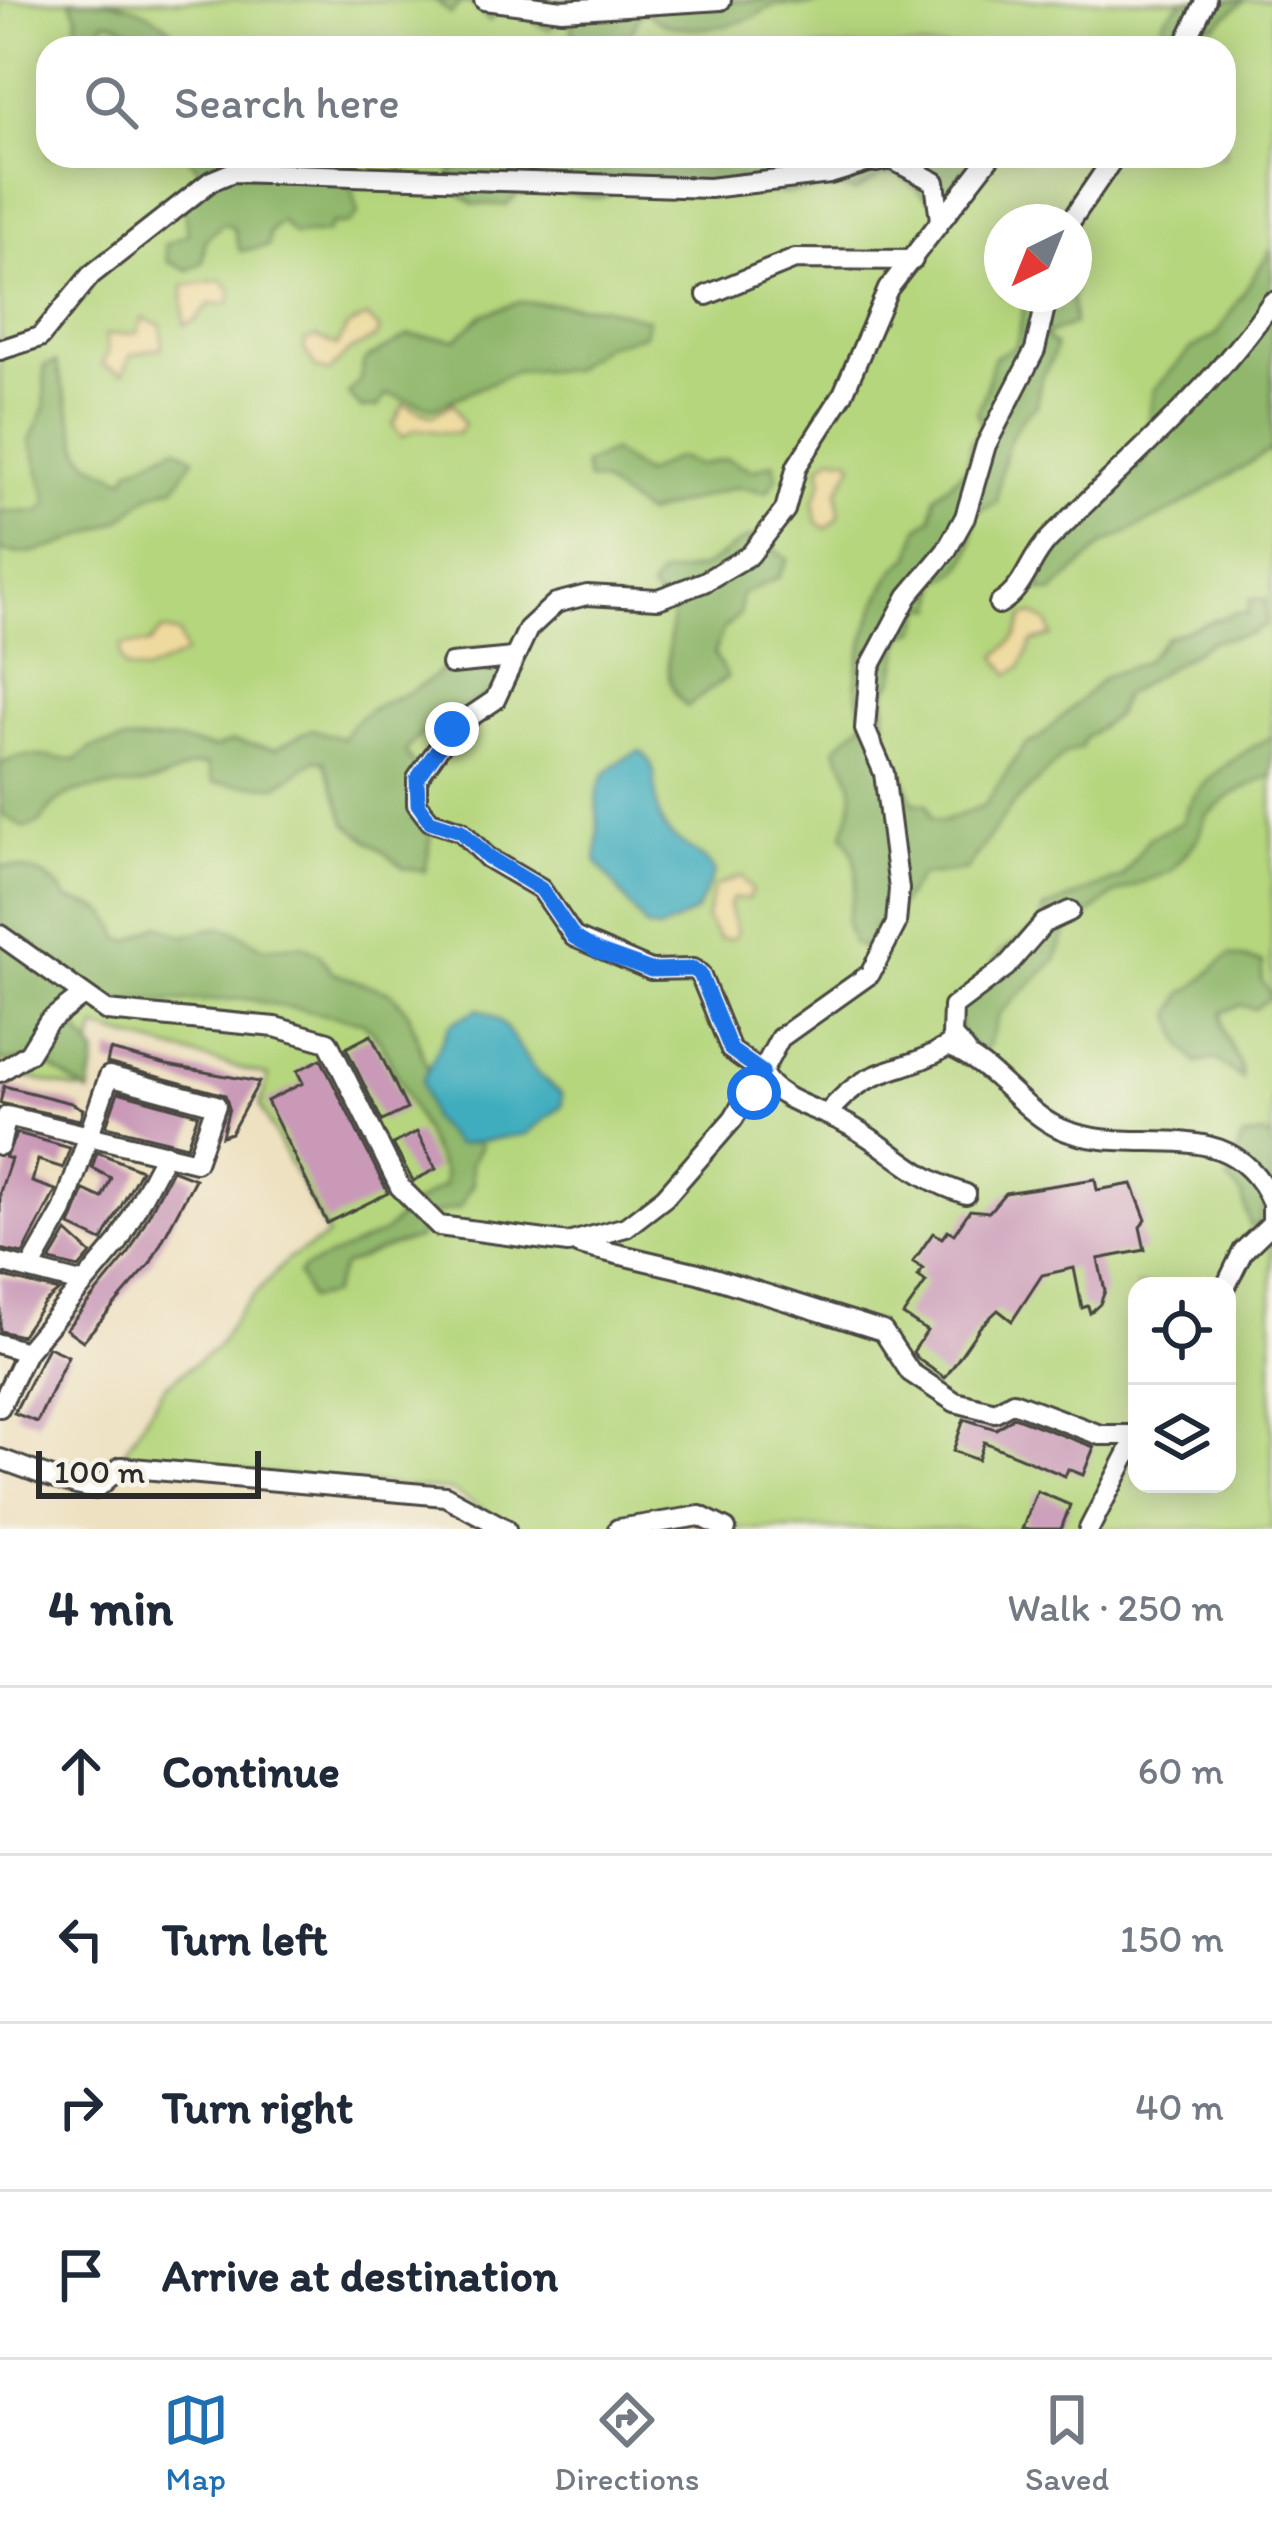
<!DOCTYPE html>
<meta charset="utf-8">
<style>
:root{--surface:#fff;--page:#f2f2f3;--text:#1f2937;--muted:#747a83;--line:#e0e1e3;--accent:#1f6fb2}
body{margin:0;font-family:Itim,sans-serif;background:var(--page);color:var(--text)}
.controls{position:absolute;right:36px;bottom:36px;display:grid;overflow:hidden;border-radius:24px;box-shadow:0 6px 30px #0003}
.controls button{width:108px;height:108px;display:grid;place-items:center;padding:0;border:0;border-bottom:3px solid var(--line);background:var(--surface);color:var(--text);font:60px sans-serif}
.compass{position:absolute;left:984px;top:204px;width:108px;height:108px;border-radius:50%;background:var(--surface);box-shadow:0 6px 30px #0003;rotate:223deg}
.scale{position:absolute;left:36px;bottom:30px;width:225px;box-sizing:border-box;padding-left:12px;border:6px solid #2b2b2b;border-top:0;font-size:33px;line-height:42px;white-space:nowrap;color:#2b2b2b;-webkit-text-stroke:9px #f7f3e8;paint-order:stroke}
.stop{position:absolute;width:36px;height:36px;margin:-27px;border:9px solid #1a73e8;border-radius:50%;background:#fff}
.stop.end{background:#1a73e8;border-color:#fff;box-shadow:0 3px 12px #0008}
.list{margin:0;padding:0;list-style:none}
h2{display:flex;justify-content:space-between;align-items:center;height:156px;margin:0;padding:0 48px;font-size:51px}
h2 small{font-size:39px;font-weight:400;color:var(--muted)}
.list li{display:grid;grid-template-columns:78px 1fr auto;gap:36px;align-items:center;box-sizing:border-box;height:168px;padding:0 48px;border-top:3px solid var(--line)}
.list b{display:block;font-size:45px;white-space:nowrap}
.list em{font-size:39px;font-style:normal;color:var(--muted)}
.icon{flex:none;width:66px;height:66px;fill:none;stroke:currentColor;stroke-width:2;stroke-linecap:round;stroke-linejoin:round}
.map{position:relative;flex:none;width:1272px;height:1529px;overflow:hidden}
.search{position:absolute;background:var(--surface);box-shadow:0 6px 30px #0003;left:36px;right:36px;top:36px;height:132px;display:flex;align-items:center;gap:30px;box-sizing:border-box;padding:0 42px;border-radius:36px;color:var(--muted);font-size:45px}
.sheet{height:828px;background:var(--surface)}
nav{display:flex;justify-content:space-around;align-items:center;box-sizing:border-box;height:168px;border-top:3px solid var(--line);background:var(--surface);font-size:33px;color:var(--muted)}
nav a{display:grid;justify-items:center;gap:6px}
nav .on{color:var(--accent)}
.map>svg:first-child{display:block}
</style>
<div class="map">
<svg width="1272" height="1529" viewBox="0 0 1272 1529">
<rect width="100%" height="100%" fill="#f7f3e8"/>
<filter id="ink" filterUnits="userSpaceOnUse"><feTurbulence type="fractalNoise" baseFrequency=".00833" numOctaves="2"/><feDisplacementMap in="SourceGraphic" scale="24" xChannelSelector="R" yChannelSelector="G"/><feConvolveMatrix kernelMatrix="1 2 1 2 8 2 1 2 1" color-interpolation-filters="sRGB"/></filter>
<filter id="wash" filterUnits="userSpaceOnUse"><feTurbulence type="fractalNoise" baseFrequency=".004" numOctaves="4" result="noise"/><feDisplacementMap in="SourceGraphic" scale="48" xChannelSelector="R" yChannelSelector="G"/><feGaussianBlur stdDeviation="2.7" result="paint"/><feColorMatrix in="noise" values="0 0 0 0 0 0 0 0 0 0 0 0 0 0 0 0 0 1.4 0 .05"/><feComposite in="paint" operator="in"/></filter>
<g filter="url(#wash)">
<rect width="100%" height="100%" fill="#eee1c1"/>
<path fill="#b5d67d" stroke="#708054" stroke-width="3" fill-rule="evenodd" d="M0 0H1272V1529H739L708 1511 604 1529H516L452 1491 119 1460 165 1386 217 1347 239 1312 287 1260 328 1236 260 1106 268 1076 96 1028 79 1090 0 1071ZM48 48H1224V156H48ZM1002 222H1074V294H1002ZM1137 1286H1227V1484H1137Z"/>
<g fill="#90b76c" stroke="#5e714c" stroke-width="3">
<path d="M70 0C128 0 151 7 191 48H159L115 22 105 21 99 31 111 36 118 48H85L75 40 77 14Z"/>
<path d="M436 0H825C809 9 796 4 779 5 769 6 762 13 753 17 725 29 673 37 647 12L639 16 630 35 589 48 574 44 571 19 561 17 549 29C530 25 522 8 502 6L489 21 472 3 461 2 450 14Z"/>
<path d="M1184 0H1245L1216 25H1200L1187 48H1153L1165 17Z"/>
<path d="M187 156H360L351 185 358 214 348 224H331L327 233 294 235 281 221 270 232 268 246 240 251 234 229 224 223 205 240 203 262 189 270 168 262 165 245 188 234 181 192 201 171Z"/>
<path d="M522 156H552L575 165 591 156H978L970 168 974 188 968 199 931 201 898 174 881 176 854 192C811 176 783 213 740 178L705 193 620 176 609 195 597 198 527 186 506 205 474 204 453 189 450 173 458 166Z"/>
<path d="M1272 248V449L1177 508 1104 544 1052 593 1039 590 1046 559 1069 523 1104 500 1143 461 1153 391 1191 349 1216 335Z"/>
<path d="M1027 294H1071L1074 324 1044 335 1056 346C1050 371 1038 372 1037 406 1008 420 999 473 997 503L973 513C974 542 973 570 939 581L936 608 925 607 917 630 903 635 894 679 886 691 884 759 903 775 913 802 927 804 932 819 943 822 985 805 1025 745 1037 740 1106 676 1145 662 1167 637 1238 612 1248 614 1250 599H1266V625L1250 634 1211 641 1123 696 1116 715 1084 739 1081 748 1066 753 1011 807 966 870 920 876 888 922 874 926 872 940 861 948 853 943 846 923C855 886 866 869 843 834 857 792 857 788 835 748L864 721C862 708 856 696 856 683 858 651 881 570 911 557L918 528 932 518 935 496 967 468 970 444 981 425 977 411C988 393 987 376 994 357L1016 346Z"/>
<path d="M520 302 602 307 648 319 644 335 603 346 571 370 517 371 434 408 387 394 378 407 361 408 348 394 360 380 364 361 409 335 456 339 482 315Z"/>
<path d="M56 362 81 452 90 463 125 479 130 469 176 447 194 458 175 487C135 494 137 515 110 525 80 536 33 562 0 550V511L39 512 48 502 30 440 45 407 44 366Z"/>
<path d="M612 451 644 474 677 457 697 465 727 459 753 470 774 463 777 478 767 492 736 487 645 514 601 482 588 480 584 465Z"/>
<path d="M756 535 788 559 778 578 741 595 740 614 724 628 714 653 727 677 687 707C656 680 672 645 672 611L650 589 660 575C673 572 691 572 703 567 723 557 734 542 756 535Z"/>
<path d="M493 646 508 650 509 682C478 702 420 726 405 753L424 778 414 809 431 837 425 871 404 868 347 824 324 761 315 760 277 786 213 783 207 765C185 765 182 772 163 779 119 796 68 772 41 822L25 828 0 813V765C27 748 47 759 76 760L93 747 126 741 175 740 215 748 232 741 275 749 312 729 343 739C359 709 383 704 411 691 443 676 455 647 493 646Z"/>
<path d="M1272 736V775L1231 795 1206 816 1197 840 1171 871 1116 893 1065 933 1056 960 1000 1013 987 1048 979 1052 964 1047 956 1008 987 986C988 950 1015 944 1041 925L1044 909 1122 877 1149 838 1183 822C1189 785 1241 753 1272 736Z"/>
<path d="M0 866C28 868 53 873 67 899 95 907 112 907 120 939L131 941 159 925 184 936C229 921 226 927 264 948L301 945 318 953 333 973 392 993 409 1014 429 1073 481 1146 471 1163 473 1183 460 1207 425 1217 418 1239C391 1244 368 1255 343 1266L330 1295 309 1299 298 1274 304 1268 383 1233 411 1206 444 1185V1174L381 1042 363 1022 247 999 83 1004 74 1013 78 1031 96 1054 89 1093 40 1060 0 1061Z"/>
<path d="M1230 955 1263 963 1262 981 1272 996 1255 1009 1240 1005 1223 1012C1218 1038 1242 1054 1242 1079L1216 1059 1197 1063 1183 1046 1172 1015 1183 993C1204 984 1210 968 1230 955Z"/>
<path d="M1262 1134 1272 1138V1204L1265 1206 1259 1224 1250 1227 1242 1195 1228 1180 1242 1138Z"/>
</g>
<g fill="#eeda9e" stroke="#8c8264" stroke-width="3">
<path d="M221 280 231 290 229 304H210L195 321 184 325 183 286Z"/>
<path d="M367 317 379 329 378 336 349 351 329 372 316 368 304 349 305 341 316 337 337 346 347 327Z"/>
<path d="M143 318 161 325 162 347 131 355 123 374 102 365 108 352 105 335 137 333Z"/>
<path d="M453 403 464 425 458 434 416 429 402 437 393 425 404 404 432 416Z"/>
<path d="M832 456 849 458 853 464 838 491 839 517 826 529 817 522 814 501 823 480 820 467Z"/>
<path d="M1033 614 1048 623 1052 636 1032 642 1021 667 1009 674 996 657 1017 636 1024 616Z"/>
<path d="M162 630 179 634 185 654 145 672 127 669 120 659 121 645 149 644Z"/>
<path d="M741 876 752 890 748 899H732L729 906 737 932 733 939H720L706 920 714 887Z"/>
</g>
<g fill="#40adbe" stroke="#366c74" stroke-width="3">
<path d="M640 751C664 768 650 797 661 821 671 845 702 849 715 872L696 912 659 930 647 928 596 861C605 804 576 778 640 751Z"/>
<path d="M478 1009C509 1020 514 1042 532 1067 540 1078 552 1085 562 1094V1106L527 1134 456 1145 431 1118 422 1082 450 1024Z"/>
</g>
<g id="blocks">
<g fill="#c999b7">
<path d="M371 1035 407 1109 382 1121 346 1048Z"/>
<path d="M110 1050 167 1065 259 1082 231 1133 222 1136 229 1108 225 1095 107 1063Z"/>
<path d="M321 1059 388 1193 327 1223 267 1101 303 1083 297 1071Z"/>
<path d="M4 1086 71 1103 83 1109 80 1120 0 1103Z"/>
<path d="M118 1092 198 1114 187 1146 106 1126Z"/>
<path d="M417 1132 436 1169 413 1181 393 1144Z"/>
<path d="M17 1133 70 1148 63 1168 38 1160 32 1182 56 1190 23 1254 0 1249V1192L11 1159 5 1157Z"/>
<path d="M97 1152 141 1170 102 1241 70 1226 84 1190 102 1198 111 1178 92 1168Z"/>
<path d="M172 1170 195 1179 150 1264 83 1341 66 1329 129 1253Z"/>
<path d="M1095 1179 1097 1190 1132 1184 1146 1220 1140 1227 1145 1250 1098 1259 1105 1291 1100 1304 1090 1313 1088 1306 1082 1308 1074 1268 1042 1275 1012 1321 998 1310 980 1327 945 1378 918 1359 913 1352 927 1331 903 1315 926 1282 918 1276 923 1269 913 1262 933 1233 942 1238 948 1230 954 1234 970 1210 989 1212 1005 1193Z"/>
<path d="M67 1232 91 1254 79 1268 50 1261Z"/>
<path d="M0 1276 59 1291 44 1303 21 1336 0 1331Z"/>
<path d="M48 1347 68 1356 37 1422 14 1413Z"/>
<path d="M1014 1417 1094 1447 1083 1475 1068 1469 1065 1476 984 1442 978 1460 953 1451 964 1419 996 1429Z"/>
<path d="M1037 1491 1070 1505 1061 1529H1022Z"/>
</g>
</g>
</g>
<g filter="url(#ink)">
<use href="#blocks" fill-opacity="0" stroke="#484642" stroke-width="3"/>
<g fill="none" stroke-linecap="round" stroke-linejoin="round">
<defs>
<g id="minor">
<path d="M484 0 562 10 721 0"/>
<path d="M1183 48 1206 0"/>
<path d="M876 162 891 159 935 182 940 220"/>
<path d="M1070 222 1115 156"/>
<path d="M707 295 795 259 913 260"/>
<path d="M0 350 40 337 91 275 211 181 233 172 709 188 830 174 888 156"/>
<path d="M999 604C1026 588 1028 560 1049 539 1127 461 1209 393 1272 302"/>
<path d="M451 664 513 658"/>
<path d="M0 935 107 1011 275 1027 328 1042 400 1187 439 1226 568 1243 626 1227 665 1197 733 1119 762 1072 731 1050 700 974 693 969 651 970 574 937 541 889 488 858 461 831 430 821 417 804V779L452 729 495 700 528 629 556 603 587 595 658 599 704 582 750 555 785 510 797 466 843 394 888 289 991 156"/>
<path d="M966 1051 952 1036 953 1007 1006 967 1044 923 1070 911"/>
<path d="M0 1072 29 1053 48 1022 83 995"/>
<path d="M827 1114C871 1061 898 1077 948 1046 996 1065 1020 1110 1059 1128 1135 1162 1230 1106 1272 1203"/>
<path d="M0 1145 7 1116 196 1162 216 1105 109 1076 63 1211 30 1269"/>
<path d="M966 1194C910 1177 891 1146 843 1122 818 1109 773 1099 762 1072L780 1038 870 974 896 924 899 889 884 773 865 729 870 667 908 596 946 551 965 517 986 445 1035 350 1048 294"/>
<path d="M579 1245 698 1273 883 1331 910 1372 955 1402 995 1412 1013 1402 1100 1435H1137"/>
<path d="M0 1262 81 1283"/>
<path d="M1226 1286 1243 1251 1272 1223V1203"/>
<path d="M0 1344 26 1352"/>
<path d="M0 1407 26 1352 118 1243 165 1154"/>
<path d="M0 1459C34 1471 60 1483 96 1489L121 1467 445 1496 506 1529"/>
<path d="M618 1529 700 1516 726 1529"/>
<path d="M1089 1529 1137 1436"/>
</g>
</defs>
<use href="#minor" stroke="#484642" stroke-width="24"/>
<use href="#minor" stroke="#fff" stroke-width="18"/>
</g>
</g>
<g fill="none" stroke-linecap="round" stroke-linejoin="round" filter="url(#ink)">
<path stroke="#1a73e8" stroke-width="15" d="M452 729 417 779 418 804 430 821 461 831 488 857 541 889 574 937 598 951 651 970 693 969 700 974 731 1050 762 1072 754 1093"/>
</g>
</svg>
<div class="controls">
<button><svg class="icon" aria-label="locate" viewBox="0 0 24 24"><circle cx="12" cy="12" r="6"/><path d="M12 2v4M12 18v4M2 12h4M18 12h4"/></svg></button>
<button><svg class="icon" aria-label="layers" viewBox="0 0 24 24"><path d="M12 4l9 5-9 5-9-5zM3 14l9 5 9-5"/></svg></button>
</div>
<svg class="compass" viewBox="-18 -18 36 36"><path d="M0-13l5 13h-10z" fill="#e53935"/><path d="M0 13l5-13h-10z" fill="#747a83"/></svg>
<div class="scale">100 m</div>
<div class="stop" style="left:754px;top:1093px"></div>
<div class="stop end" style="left:452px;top:729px"></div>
<div class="search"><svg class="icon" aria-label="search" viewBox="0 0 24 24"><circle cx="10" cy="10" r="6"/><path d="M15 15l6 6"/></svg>Search here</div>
</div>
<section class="sheet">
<h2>4 min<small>Walk · 250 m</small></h2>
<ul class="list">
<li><svg class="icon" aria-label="ahead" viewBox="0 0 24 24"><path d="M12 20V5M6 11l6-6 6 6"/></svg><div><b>Continue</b></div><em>60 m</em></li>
<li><svg class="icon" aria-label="left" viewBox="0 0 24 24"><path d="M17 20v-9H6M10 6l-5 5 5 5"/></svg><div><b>Turn left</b></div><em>150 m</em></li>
<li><svg class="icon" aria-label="right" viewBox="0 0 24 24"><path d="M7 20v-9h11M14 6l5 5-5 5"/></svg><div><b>Turn right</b></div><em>40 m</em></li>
<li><svg class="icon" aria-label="arrive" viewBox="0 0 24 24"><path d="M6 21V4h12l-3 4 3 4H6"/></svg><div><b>Arrive at destination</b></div></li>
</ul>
</section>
<nav>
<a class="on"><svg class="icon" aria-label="map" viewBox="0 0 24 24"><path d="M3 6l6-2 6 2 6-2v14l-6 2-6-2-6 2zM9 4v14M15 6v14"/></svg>Map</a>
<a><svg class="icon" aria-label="directions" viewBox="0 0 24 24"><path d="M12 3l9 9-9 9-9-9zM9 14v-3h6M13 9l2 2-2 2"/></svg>Directions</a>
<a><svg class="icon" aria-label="saved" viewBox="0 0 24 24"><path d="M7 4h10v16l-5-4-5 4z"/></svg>Saved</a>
</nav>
